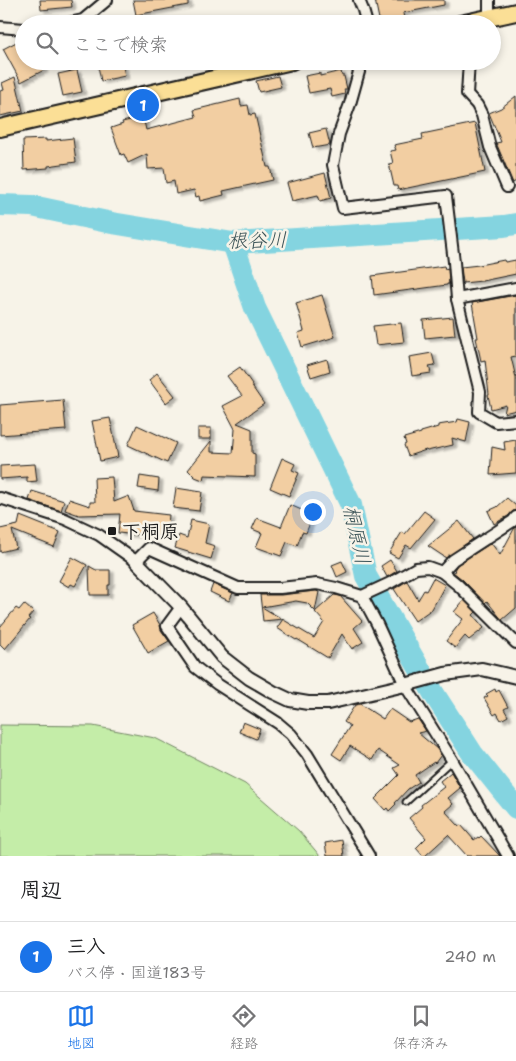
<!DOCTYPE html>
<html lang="ja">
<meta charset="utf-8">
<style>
:root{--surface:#fff;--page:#f2f2f2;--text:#202124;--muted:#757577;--line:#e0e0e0;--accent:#1a73e8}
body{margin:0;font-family:"Shantell Sans","Klee One",sans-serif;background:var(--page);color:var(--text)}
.you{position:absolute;left:312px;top:511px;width:18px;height:18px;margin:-12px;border:4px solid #fff;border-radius:50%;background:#1a73e8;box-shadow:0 0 0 8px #1a73e833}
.badge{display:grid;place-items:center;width:32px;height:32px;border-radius:50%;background:var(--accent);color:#fff;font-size:16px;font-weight:700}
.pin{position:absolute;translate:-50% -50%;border:2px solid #fff;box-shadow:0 1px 5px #0006}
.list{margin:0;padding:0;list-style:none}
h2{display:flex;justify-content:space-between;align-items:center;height:65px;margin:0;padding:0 20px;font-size:21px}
h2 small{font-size:16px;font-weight:400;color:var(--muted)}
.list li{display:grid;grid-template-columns:32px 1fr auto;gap:15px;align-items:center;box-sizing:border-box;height:70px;padding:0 20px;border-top:1px solid var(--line)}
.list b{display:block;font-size:19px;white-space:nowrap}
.list p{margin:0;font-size:16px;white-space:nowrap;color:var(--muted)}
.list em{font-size:16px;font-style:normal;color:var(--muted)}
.icon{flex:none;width:28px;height:28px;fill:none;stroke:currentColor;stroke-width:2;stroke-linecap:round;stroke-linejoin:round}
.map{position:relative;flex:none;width:516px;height:856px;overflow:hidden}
.search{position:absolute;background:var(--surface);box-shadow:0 2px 8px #0003;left:15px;right:15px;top:15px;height:55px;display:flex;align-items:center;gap:12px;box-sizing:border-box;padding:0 18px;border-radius:28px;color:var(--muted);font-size:19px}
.sheet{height:135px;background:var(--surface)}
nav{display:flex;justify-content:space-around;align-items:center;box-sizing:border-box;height:70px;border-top:1px solid var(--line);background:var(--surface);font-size:14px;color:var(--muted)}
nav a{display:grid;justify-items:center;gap:2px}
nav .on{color:var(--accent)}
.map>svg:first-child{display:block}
</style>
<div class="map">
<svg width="516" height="856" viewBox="0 0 516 856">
<defs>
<filter id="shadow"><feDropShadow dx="4" dy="2.5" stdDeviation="1" flood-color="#0004"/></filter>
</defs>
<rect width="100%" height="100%" fill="#f7f3e8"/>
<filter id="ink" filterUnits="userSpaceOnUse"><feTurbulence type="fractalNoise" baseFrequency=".02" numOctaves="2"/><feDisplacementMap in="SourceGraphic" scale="10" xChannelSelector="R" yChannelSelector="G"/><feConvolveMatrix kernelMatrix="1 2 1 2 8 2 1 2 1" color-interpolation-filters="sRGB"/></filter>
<g filter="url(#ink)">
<path fill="#c4eda8" stroke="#708462" d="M0 725 93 726 155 738 245 784 299 831 320 856H0Z"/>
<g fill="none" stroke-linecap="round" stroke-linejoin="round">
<g stroke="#84d4e0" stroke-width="22">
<path d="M0 205 32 206 112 223 233 243 504 226 516 224"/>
<path d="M233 243 255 308 351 505 366 576 434 694 472 753 516 808"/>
</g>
</g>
<g fill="#f2cea2" stroke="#1c1c1c" filter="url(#shadow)">
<path d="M40 0H71L72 7 41 10Z"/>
<path d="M133 0H188V5L136 15Z"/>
<path d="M375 0H444V5L403 13 404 19 380 24Z"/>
<path d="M24 38V61H40L44 70 21 82 3 49Z"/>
<path d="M97 61H122L125 76 101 81Z"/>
<path d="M77 70 82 92 63 96 58 74Z"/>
<path d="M341 71 342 76H344L347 89H344L345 94 332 97 330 89 309 93 305 76 320 73V76Z"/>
<path d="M278 76 281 87 259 92 256 81Z"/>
<path d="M15 77 23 111 0 116V91L4 90 2 83Z"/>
<path d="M516 96V181L513 183 497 145 496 143 501 142 489 113 501 108Z"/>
<path d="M240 99 241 106 248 105 250 115 255 114 267 167H270L273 180 223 191 224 195 200 201 199 196 196 197 194 190 176 194 174 181 166 183 164 168 148 169 147 154 128 163 124 154 121 155 111 128 123 124 122 122 143 117 146 130 196 117 194 110Z"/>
<path d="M475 123 485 172 398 190 397 186H394L389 164 393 163 390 151 396 150 394 145 423 139 422 134Z"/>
<path d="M326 129 330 145 313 148 309 133Z"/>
<path d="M73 138 76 162 48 166V168L24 170 23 140 46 139V141Z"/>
<path d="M325 173 331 198 320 201 318 195 292 201 287 183Z"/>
<path d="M504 260 505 262 516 260V274L482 281 463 283 461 267 479 265Z"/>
<path d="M444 266 445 269 448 268 449 284H447V285L374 295 372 276Z"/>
<path d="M322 295 335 337 302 347 298 333 304 331 296 303Z"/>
<path d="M516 295V356L511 357 516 378V410L504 413 506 405 491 409 488 395H489L485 360 481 361 476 338H478L472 303Z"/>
<path d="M453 317 455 335 425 338 423 320Z"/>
<path d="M401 323 404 342 376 345 373 326Z"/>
<path d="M432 353 435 365 429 366 431 373 412 376 409 357Z"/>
<path d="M327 359 330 371 311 377 307 365Z"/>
<path d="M240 367 252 384 251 385 264 404 237 423 252 429V453L255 454V477L204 475 203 480 195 477 188 470 211 441V452L233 453 235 429 223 406 242 396 227 376Z"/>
<path d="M157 373 175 396 166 403 149 380Z"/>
<path d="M63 400 66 430 0 435V405Z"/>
<path d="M110 418 118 457 100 461 92 421Z"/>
<path d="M458 419 470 422 466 442 452 438 453 445 427 451 426 450 408 456 404 445 406 444 404 438 421 433V432L438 427V425L457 422Z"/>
<path d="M137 425 176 443 167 463 128 445Z"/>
<rect x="198" y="428" width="13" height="11"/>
<path d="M516 440V473L490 475 492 447 505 450 504 442Z"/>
<path d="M282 458 295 464 292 470 299 473 289 496 270 488Z"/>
<path d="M35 464 37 481 27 482V477L0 479V466Z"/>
<path d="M140 476 159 479 158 491 138 488Z"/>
<path d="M112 477 114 502 129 496 134 511 169 515 167 537 138 533V535L118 533 120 514 79 515 65 510 69 499 90 506V502H95L94 478Z"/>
<path d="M176 488 202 492 199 511 173 508Z"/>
<path d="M32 491 64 501 61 511 29 500Z"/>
<path d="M507 498 516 506V510L513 511 508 516 494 524 488 511 497 507Z"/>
<path d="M290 505 313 515 306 533 302 532 297 546 287 542 281 556 256 547 262 533 252 529 257 518 281 527Z"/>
<path d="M424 511 435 519 411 548 406 545 398 558 389 553 402 532 405 534Z"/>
<path d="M20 516 60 532 54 547 12 530 16 548 0 552V529L18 525Z"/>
<path d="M191 520 209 524 205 543 215 546 211 559 175 548 179 535 187 538Z"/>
<path d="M459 521 473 539 446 558 428 546Z"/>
<path d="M516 527V608L502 620 487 601 485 603 463 580 453 572 455 571 454 570 457 565 491 543 500 555 514 529Z"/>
<path d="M72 557 87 565 75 586 71 584 69 587 59 581Z"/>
<path d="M390 560 397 571 387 577 381 566Z"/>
<path d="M342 561 347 572 337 577 332 565Z"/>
<path d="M89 566 96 570H110V585H108V595H90Z"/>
<path d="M433 578 445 585 432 609 415 621 394 589 407 581 418 600 424 590 426 591Z"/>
<path d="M213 584 233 593 229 601 210 592Z"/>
<path d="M316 591 319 592 315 611 307 603 296 601 262 607 314 638 324 622 315 612 334 595 340 596 362 621 354 628 363 642 352 649 342 634 328 658 297 639 296 640 277 628 283 619 263 621 260 595H281Z"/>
<path d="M464 600 476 612 473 615 484 628 469 640 465 636 455 648 446 641 463 619 454 612Z"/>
<path d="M24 604 33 612 28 618 30 619 5 649 0 644V627L16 608 19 610Z"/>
<path d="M153 613 160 625 161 630 169 641 148 653 132 625Z"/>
<path d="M495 689 496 692 499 690 508 707 504 709 508 716 501 720 497 713 494 715 484 698 488 696 486 694Z"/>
<path d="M360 704 383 719 390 709 409 722 418 719 426 731 418 733 437 749 441 755 435 763 434 762 415 775 419 782 408 789 395 803 396 804 389 811 387 808 385 810 375 799 399 775 394 768 400 765 378 750 372 760 350 746 341 760 332 754 350 726 344 722 355 705Z"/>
<path d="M243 722 260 729 256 739 239 732Z"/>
<path d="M451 772 460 788 448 798 453 804 445 811 459 826 461 825 474 840 478 837 479 838 481 836 500 856H467L448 835 425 856H423L416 848 426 838 409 818 422 807 421 805 444 787 440 781Z"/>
<path d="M342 840 344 856H327L325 843Z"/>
</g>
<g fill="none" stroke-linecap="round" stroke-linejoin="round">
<defs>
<path id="service" d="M406 802 452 760"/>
<g id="minor">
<path d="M359 0 363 10 367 24"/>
<path d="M489 18V0"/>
<path d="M64 24 83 20 107 0"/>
<path d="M0 27 24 29"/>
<path d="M362 61 350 104 339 134 333 165 343 208 446 196 454 262 457 299 480 392 479 412 496 422 516 420"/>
<path d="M469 61 467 94 477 105 482 115 490 147 507 187"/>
<path d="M457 299 516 288"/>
<path d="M0 498 65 519 99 535 136 561 149 548 238 588H280L317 584 336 588 362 596 390 583 416 568 428 567 442 572 458 585 516 643"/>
<path d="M442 572 453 560 513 521 516 517"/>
<path d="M362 596 377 624 405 685 452 760 508 856"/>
<path d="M181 607 167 626 195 667 217 684 278 723 291 734 307 754 369 856"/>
</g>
<path id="tertiary" d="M136 561 181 607 222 657 249 678 273 692 290 700 308 703H328L405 685 445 674 482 669 516 677"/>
<g id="trunk">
<path d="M460 24 516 12"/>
<path d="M0 128 292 61"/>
</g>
</defs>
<use href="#service" stroke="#1c1c1c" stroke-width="9"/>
<use href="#minor" stroke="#1c1c1c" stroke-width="14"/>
<use href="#tertiary" stroke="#1c1c1c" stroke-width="16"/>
<use href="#trunk" stroke="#1c1c1c" stroke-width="20"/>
<use href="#service" stroke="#f7f3e8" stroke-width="5"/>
<use href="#minor" stroke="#f7f3e8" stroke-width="10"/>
<use href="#tertiary" stroke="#f7f3e8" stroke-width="12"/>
<use href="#trunk" stroke="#fbdf96" stroke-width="16"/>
</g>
</g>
<rect fill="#1c1c1c" stroke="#f7f3e8" stroke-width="2" x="107" y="526" width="10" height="10" rx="2.5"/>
<g text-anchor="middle" stroke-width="5" stroke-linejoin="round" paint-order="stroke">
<g font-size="19" font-weight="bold" fill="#1c1c1c" stroke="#f7f3e8" text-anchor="start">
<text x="122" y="538">下桐原</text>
</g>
<g font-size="20" font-style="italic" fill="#3b5357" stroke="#f7f3e8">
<text transform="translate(257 240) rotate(-1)" y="7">根谷川</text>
<text transform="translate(357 535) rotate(77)" y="7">桐原川</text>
</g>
</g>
</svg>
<div class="you"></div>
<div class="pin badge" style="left:143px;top:105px">1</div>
<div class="search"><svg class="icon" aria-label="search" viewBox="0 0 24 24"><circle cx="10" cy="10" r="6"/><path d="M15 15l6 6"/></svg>ここで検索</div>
</div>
<section class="sheet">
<h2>周辺<small></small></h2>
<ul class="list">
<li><span class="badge">1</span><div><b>三入</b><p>バス停 · 国道183号</p></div><em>240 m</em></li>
</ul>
</section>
<nav>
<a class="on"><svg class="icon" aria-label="map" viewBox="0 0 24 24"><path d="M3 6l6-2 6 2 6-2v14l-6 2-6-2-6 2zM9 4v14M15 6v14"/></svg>地図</a>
<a><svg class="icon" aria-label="directions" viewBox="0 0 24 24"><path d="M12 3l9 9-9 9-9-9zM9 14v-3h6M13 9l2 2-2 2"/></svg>経路</a>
<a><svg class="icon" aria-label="saved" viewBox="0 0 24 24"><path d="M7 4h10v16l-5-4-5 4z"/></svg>保存済み</a>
</nav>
